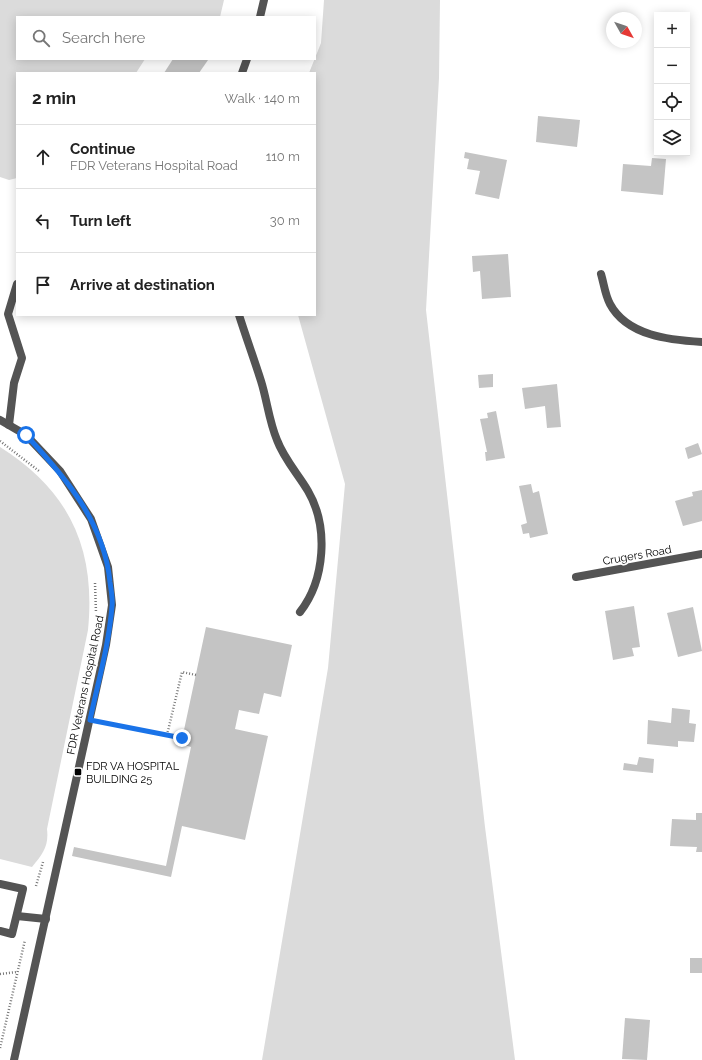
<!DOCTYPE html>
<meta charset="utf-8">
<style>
:root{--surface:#fff;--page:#f2f2f2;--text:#222;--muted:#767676;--line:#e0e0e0}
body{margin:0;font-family:Raleway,sans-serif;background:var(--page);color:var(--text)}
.controls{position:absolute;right:12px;top:12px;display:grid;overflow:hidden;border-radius:0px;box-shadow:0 2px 10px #0003}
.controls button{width:36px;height:36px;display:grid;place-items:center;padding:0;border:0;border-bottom:1px solid var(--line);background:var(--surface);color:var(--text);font:20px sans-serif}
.compass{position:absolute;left:606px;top:12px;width:36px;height:36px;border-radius:50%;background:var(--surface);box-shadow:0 2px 10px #0003;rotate:130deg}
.stop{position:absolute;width:12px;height:12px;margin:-9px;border:3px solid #1a73e8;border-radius:50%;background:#fff}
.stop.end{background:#1a73e8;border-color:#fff;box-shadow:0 1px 4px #0008}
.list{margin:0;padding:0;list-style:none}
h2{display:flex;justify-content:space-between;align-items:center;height:52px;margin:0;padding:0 16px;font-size:17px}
h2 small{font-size:13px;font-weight:400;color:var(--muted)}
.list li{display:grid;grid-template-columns:26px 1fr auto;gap:12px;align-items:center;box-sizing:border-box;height:64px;padding:0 16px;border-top:1px solid var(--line)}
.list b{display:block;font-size:15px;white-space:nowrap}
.list p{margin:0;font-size:13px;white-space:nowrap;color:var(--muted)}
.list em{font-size:13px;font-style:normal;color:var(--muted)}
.icon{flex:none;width:22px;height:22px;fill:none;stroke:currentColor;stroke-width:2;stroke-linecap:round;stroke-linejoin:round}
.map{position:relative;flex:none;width:702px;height:1060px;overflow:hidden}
.search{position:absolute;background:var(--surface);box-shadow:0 2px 10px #0003;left:16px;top:16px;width:300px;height:44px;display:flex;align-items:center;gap:10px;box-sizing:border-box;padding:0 14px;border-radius:0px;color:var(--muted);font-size:15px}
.panel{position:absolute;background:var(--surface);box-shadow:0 2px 10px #0003;left:16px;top:72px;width:300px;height:244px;border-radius:0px}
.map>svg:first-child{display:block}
</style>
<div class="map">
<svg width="702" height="1060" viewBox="0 0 702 1060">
<rect width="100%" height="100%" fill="#fff"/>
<g fill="#dbdbdb">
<path d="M0 0H224L220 17H17V59H145L136 73H17V178L9 180 0 177Z"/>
<path d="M324 0H440L439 78 426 310 485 827 515 1060H262L328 668 345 484 298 315H315V73H309L321 43Z"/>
<path d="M0 447C70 491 96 549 88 630L47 829C49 846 43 854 32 867L0 859Z"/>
</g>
<g fill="#c4c4c4">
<path d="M173 59H207L208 60 199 73H164Z"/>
<path d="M538 116 580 120 577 147 536 142Z"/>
<path d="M465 152 507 160 499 199 475 194 480 171 467 169 469 159 464 158Z"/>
<path d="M652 158 666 159 663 195 621 191 623 164 651 166Z"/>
<path d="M508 254 511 297 482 299 480 271 473 272 472 256Z"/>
<path d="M493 374V387L479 388 478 375Z"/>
<path d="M557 384 561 427 547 428 545 406 525 409 522 388Z"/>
<path d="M496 411 505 458 486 461 485 452H487L480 419 488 418 487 413Z"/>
<path d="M698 443 702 454 688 459 685 448Z"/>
<path d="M531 484 533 493 539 491 548 534 530 538 529 533 523 534 521 525 527 523 519 486Z"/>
<path d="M702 490V521L683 526 675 501 693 496 692 492Z"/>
<path d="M634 606 640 647 632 648 634 656 613 660 605 611Z"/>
<path d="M693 607 702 651 678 657 667 613Z"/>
<path d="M206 627 292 645 281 697 264 693 259 714 239 710 235 729 268 736 245 840 182 826 171 877 72 856 74 847 166 866 191 747 181 744Z"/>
<path d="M672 708 690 710 689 723 696 724 694 742 678 741V747L647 744 648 720 671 723Z"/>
<path d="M639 757 654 759 653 773 623 770 624 763 637 765Z"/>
<path d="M696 813H702V852H696L697 847 670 846 672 819 696 820Z"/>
<rect x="690" y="958" width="12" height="15"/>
<path d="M625 1018 650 1020 647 1060 622 1059Z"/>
</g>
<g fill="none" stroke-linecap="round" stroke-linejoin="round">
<g stroke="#767676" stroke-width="2.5" stroke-dasharray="1 2" stroke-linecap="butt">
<path d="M0 441 39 471"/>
<path d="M95 583 96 613"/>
<path d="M102 722 182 738"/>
<path d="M167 735 182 672 196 675"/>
<path d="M36 886 43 862"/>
<path d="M0 974 17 972"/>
<path d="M0 1048 25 940"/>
</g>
<g stroke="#545454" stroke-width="8">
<path d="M260 17 264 0"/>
<path d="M242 73 247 59"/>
<path d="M239 315C246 337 254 359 261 381 267 400 269 421 277 440 284 459 298 474 308 491 329 527 325 580 300 612"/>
<path d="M0 420 26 435 60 471 91 519 108 567 112 605 106 645 14 1060"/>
<path d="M9 425 14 383 22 358 8 314 17 284"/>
<path d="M0 884 23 889 12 934 0 931"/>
<path d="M17 916 46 919"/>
</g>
<g stroke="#545454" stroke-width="8">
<path d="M601 274C604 284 605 295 610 304 627 336 670 340 702 342"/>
<path d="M576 577 702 554"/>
</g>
</g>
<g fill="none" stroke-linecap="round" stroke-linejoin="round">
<path stroke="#1a73e8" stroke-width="5" d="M26 435C66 478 104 522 110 582 111 590 113 599 112 606 109 645 98 682 90 720L182 738"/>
</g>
<rect fill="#000" stroke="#fff" stroke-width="1.5" x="74" y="768" width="8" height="8" rx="2"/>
<g text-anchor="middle" stroke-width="3.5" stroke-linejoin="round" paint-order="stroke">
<g font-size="11" fill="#000" stroke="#fff">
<text transform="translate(637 555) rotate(-10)" y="4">Crugers Road</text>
<text transform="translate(85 685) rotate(-78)" y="4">FDR Veterans Hospital Road</text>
</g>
<g font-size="11" fill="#000" stroke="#fff" text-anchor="start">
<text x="86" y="770">FDR VA HOSPITAL<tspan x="86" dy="13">BUILDING 25</tspan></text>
</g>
</g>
</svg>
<div class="controls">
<button>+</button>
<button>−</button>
<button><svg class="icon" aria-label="locate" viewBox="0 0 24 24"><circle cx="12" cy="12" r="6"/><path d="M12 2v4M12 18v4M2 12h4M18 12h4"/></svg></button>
<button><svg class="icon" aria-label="layers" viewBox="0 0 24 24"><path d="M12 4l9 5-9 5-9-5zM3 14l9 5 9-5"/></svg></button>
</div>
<svg class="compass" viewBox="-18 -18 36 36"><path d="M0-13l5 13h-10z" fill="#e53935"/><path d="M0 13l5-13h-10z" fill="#767676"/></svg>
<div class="stop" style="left:26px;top:435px"></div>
<div class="stop end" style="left:182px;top:738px"></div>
<div class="search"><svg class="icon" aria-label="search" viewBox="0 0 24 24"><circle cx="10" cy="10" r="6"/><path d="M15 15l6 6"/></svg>Search here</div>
<section class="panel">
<h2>2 min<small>Walk · 140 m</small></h2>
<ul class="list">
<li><svg class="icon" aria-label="ahead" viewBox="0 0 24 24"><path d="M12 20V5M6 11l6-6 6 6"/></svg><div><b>Continue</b><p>FDR Veterans Hospital Road</p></div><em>110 m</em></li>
<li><svg class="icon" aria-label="left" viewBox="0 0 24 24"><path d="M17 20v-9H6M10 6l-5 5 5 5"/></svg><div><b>Turn left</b></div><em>30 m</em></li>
<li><svg class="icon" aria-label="arrive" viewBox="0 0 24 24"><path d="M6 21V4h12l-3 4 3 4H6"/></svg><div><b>Arrive at destination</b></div></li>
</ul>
</section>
</div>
